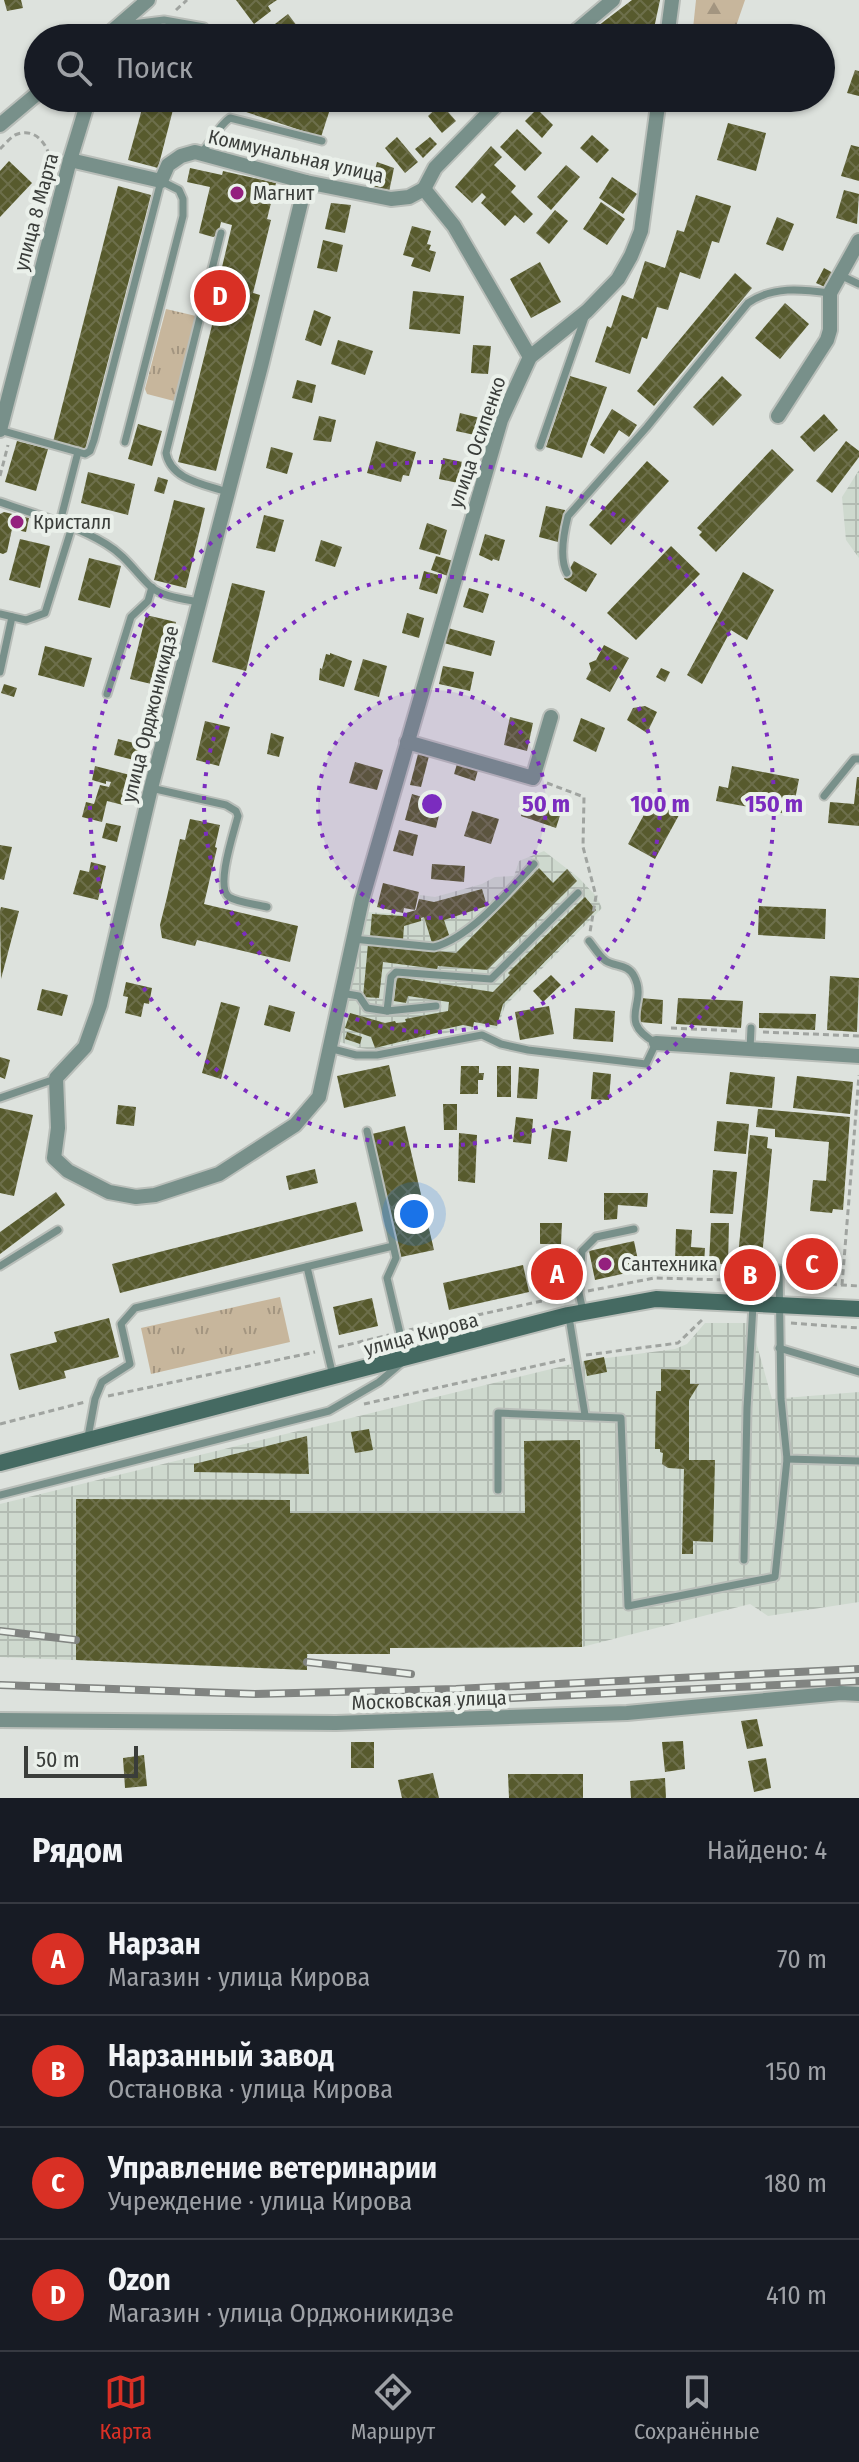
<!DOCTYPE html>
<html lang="ru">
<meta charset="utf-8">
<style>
:root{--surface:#171b24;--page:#20242c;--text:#f1f3f6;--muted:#9ea1a6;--line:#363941;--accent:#d93025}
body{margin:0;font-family:"Fira Sans Condensed",sans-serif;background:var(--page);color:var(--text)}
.scale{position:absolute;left:24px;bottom:20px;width:114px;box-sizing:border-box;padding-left:8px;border:4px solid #3a3d3a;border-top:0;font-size:22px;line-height:28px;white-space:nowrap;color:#3a3d3a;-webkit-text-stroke:6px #eaf0ea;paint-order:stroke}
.you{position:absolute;left:414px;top:1214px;width:28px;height:28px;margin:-20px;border:6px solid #fff;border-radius:50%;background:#1a73e8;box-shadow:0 0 0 12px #1a73e833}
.badge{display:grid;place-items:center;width:52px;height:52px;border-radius:50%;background:var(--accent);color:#fff;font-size:26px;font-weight:700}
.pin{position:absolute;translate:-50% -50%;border:4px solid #fff;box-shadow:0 2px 8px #0006}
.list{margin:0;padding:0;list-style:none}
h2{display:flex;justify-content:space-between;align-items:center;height:104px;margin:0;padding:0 32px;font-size:34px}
h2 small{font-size:26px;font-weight:400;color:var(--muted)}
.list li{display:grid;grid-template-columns:52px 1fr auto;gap:24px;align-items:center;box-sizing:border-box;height:112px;padding:0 32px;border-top:2px solid var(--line)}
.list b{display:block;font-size:30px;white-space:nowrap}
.list p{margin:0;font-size:26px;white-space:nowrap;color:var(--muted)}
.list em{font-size:26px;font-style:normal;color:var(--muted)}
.icon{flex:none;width:44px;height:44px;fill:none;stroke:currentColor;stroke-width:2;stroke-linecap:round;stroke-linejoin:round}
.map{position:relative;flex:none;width:859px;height:1798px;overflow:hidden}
.search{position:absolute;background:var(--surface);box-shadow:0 2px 6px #0004;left:24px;right:24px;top:24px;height:88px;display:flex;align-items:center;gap:20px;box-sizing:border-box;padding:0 28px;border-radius:44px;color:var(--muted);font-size:30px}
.sheet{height:552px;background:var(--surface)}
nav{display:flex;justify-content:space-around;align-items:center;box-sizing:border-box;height:112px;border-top:2px solid var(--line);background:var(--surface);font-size:22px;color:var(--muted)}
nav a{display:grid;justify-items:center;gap:4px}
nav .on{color:var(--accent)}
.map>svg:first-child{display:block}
</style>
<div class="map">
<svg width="859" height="1798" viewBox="0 0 859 1798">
<defs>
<pattern id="industrial-grid" width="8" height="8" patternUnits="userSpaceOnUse" patternTransform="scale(2)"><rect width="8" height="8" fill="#ced9ce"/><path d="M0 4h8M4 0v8" fill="none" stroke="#b2bbb2"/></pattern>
<pattern id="forest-firs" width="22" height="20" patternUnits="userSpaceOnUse" patternTransform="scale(2)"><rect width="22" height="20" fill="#c7b69c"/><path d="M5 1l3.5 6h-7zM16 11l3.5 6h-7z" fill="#a39580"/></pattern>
<pattern id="park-tufts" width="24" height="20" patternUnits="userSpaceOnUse" patternTransform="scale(2)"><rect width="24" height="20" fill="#c7b69c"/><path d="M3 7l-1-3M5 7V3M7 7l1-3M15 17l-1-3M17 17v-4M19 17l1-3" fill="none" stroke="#a39580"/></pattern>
<pattern id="building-cross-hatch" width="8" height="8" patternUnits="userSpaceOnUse" patternTransform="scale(2)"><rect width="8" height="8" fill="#575a2d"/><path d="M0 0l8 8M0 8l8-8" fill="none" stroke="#6d6f4b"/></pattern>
</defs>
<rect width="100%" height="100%" fill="#dde2dd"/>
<g fill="url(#industrial-grid)">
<path d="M859 470V558L846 540 842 497Z"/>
<path d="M544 851 579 878 596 896 602 908 505 1006 497 1029 477 1025 474 1030 463 1029 375 1050 359 1048 340 1042 365 912 400 914 416 910 420 895 435 897 482 884 495 877 514 876 519 861Z"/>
<path d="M705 1323H748L753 1331 772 1399 859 1392V1602L768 1616 750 1604 582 1647 390 1648V1654H308L307 1670 0 1657V1504L584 1361 675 1349 687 1344Z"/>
</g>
<path fill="url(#forest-firs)" d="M696 0H745L732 38H692Z"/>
<g fill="url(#park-tufts)">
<path d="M166 309 196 316 174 401 147 394 145 389Z"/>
<path d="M280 1297 290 1342 151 1374 141 1328Z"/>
</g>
<g fill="url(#building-cross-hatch)">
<path d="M4 0H21L23 8 7 11Z"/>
<path d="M236 0H277L268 6 271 11 254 24Z"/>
<path d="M632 0H660L653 33 635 30 620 38H582Z"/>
<path d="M288 14 306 38H266L262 34Z"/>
<path d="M165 30 191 37V38H159Z"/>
<path d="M855 70 859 71V96L847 93Z"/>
<path d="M145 98H176L158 168 128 160Z"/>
<path d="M217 98H315L332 103 321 137 216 102Z"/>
<path d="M454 98H475L462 109Z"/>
<path d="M441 104 456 121 442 133 428 116Z"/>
<path d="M537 109 553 125 542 138 525 121Z"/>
<path d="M728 123 766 133 756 171 717 160Z"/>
<path d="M517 129 542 153 525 171 500 147Z"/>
<path d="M592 135 609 150 597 163 580 148Z"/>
<path d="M397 137 418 162 405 173 385 148Z"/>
<path d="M430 137 437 144 423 158 415 149Z"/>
<path d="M851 145 859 147V181L841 176Z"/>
<path d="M491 146 502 157 494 165 516 186 511 192 533 214 524 223 515 215 505 226 481 203 486 197 482 193 472 203 455 187Z"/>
<path d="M9 161 32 183 0 217V171Z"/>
<path d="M377 162 394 168 389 192 371 186Z"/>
<path d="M566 165 580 177 551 210 537 197Z"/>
<path d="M190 168 222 175 223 171 276 183 267 219 271 220 253 293 260 295 216 471 178 462 222 285 218 284 232 225 221 222 218 235 213 237 199 233 210 187 187 182Z"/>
<path d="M612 177 637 194 623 214 599 198Z"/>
<path d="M118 186 151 195 85 450 53 442Z"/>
<path d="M844 190 859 194 857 224 836 218Z"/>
<path d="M696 195 731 206 719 243 712 241 700 279 680 272 668 310 657 307 647 339 642 337 630 374 595 362 607 326 611 328 622 295 633 299 645 261 665 268 677 230 684 232Z"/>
<path d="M601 202 625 219 607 245 583 229Z"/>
<path d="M331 203 351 205 345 233 325 229Z"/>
<path d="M555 210 568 221 549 244 536 233Z"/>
<path d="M777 217 794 224 783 251 766 244Z"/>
<path d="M412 226 431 231 427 244 431 245 429 250 436 252 430 272 411 266 414 258 403 255Z"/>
<path d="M323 240 343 245 337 272 317 268Z"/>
<path d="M540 262 561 302 531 318 510 279Z"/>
<path d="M824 268 835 274 827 288 816 283Z"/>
<path d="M735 273 752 288 654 406 637 391Z"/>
<path d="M413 291 464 296 460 334 409 329Z"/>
<path d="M785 303 809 324 780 359 755 338Z"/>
<path d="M314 310 331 317 321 346 305 340Z"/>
<path d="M338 340 373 351 365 375 331 364Z"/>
<path d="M473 345 491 346 488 374 471 373Z"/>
<path d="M570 376 607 387 582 458 546 447Z"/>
<path d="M722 376 742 395 713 426 693 407Z"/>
<path d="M297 380 316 385 312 403 292 398Z"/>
<path d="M612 409 637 425 629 437 619 430 604 454 590 445Z"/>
<path d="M460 413 488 420 484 437 456 431Z"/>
<path d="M824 414 838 430 814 452 800 437Z"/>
<path d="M319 416 336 420 331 442 313 440Z"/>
<path d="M138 424 162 431 152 466 128 459Z"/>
<path d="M17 441 48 449 36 491 5 482Z"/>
<path d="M376 441 416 452 409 476 403 475 401 482 367 473Z"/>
<path d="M846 441 859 451V457L832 493 816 481Z"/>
<path d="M271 447 293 453 287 474 266 468Z"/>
<path d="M772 449 794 470 716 552 699 535 702 532 697 528Z"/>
<path d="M443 458 468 463 463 484 439 479Z"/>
<path d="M647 461 669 481 611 545 589 525Z"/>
<path d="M88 472 135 484 128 515 81 503Z"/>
<path d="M158 477 168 480 164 494 154 491Z"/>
<path d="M174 500 205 508 186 588 154 580Z"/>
<path d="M546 506 565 510 558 542 539 537Z"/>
<path d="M4 512 29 518 26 532 12 529 7 552 3 554 0 553V514Z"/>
<path d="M264 515 284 520 275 552 256 548Z"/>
<path d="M427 523 447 530 440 555 419 549Z"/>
<path d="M485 534 505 540 499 561 493 559 492 561 479 555Z"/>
<path d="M20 539 50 546 40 588 9 580Z"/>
<path d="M321 540 342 547 335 567 315 561Z"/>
<path d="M671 546 700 574 636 640 607 613Z"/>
<path d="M436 556 453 561 448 576 431 570Z"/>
<path d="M89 558 121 566 110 608 78 600Z"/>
<path d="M574 561 597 574 586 592 564 579Z"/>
<path d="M424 571 442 576 437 594 419 589Z"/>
<path d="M743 572 774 590 747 640 731 630 702 684 687 675Z"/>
<path d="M232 583 265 591 246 671 212 662Z"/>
<path d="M469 588 489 594 483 613 463 607Z"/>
<path d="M407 613 424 618 419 638 402 633Z"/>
<path d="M146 615 176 622 160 686 130 679Z"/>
<path d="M448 628 495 641 491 656 444 643Z"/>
<path d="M604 645 629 658 610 692 586 679 591 670 589 663 596 660Z"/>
<path d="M45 646 92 658 84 687 38 675Z"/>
<path d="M330 653 352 661 344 687 319 680 320 668 322 669 326 654 330 655Z"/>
<path d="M363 659 387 666 379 697 354 690Z"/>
<path d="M443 666 474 672 470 691 439 684Z"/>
<path d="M661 668 670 672 665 682 656 677Z"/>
<path d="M4 684 17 688 14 697 1 693Z"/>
<path d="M645 706 657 712 647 733 627 720 633 708Z"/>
<path d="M510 717 533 723 527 751 504 745Z"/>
<path d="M581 718 605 728 596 752 573 741Z"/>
<path d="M205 721 230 727 219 766 196 760Z"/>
<path d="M271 733 284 737 279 757 267 754Z"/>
<path d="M118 739 142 745 138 761 114 755Z"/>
<path d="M418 754 429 756 421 787 410 785Z"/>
<path d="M355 762 383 770 377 790 349 783Z"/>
<path d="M457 764 478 770 475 781 454 774Z"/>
<path d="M95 766 130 775 123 805 107 801 102 822 82 817 86 802 94 804 100 785 109 787 111 782 106 781V784L92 780Z"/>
<path d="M732 766 799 779 792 815 716 801 719 786 728 788Z"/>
<path d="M857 777H859V826L828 823 830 802 854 804Z"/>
<path d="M412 794 442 803 436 828 405 820Z"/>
<path d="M528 795 563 806 556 828 521 816Z"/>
<path d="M652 800 679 815 655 859 628 844Z"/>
<path d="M472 811 499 819 491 844 464 836Z"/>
<path d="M190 819 220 825 215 847 217 848 204 904 298 926 290 962 197 940 195 946 162 938 160 925 167 897 180 839 185 840Z"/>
<path d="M106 823 121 826 117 842 102 838Z"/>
<path d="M399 830 418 835 413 856 393 851Z"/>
<path d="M0 845 12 847 4 880 0 879Z"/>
<path d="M91 862 106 866 98 900 73 894 80 870 89 872Z"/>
<path d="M432 864 465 866 464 882 431 879Z"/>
<path d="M539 868 553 883 567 869 577 881 487 970 438 966 437 969 383 962 379 998 363 997 368 944 456 953Z"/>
<path d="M383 883 419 892 415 910 404 908 403 913 377 907Z"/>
<path d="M482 889 487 906 444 920 450 938 432 943 424 917 421 918V921L404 926 403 940 370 937 372 914 403 916V914L416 910 419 899 434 902Z"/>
<path d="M585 897 596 910 503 1004 497 1026 474 1022 473 1027 463 1025 440 1030V1032L375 1048 371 1037 345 1028 350 1013 385 1023 395 1021 396 1023 406 1022 405 1019 448 1011 449 1002 408 996 406 1003 394 1001 397 977 493 992 510 975 508 973Z"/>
<path d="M759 906 826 909 825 939 758 935Z"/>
<path d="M1 907 19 911 1 979 0 911Z"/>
<path d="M551 975 561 985 543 1002 533 991Z"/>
<path d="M830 976 859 978 857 1032 827 1030Z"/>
<path d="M126 982 152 988 149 1004 144 1003 141 1017 125 1013 128 997 123 996Z"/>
<path d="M42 989 68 995 62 1016 37 1010Z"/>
<path d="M641 998 663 1000 662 1024 640 1022Z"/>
<path d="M678 998 743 1001 741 1028 676 1024Z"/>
<path d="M221 1002 240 1007 221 1079 202 1073Z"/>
<path d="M269 1005 295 1012 290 1032 264 1025Z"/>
<path d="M549 1006 554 1034 520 1040 515 1012Z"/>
<path d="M575 1008 615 1011 613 1042 573 1039Z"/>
<path d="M759 1013 816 1014 815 1030 759 1028Z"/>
<path d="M347 1032 362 1037 360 1044 345 1039Z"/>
<path d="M0 1057 10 1060 5 1079 0 1077Z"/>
<path d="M389 1065 396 1096 344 1108 337 1076Z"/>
<path d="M461 1066H479V1073H484L483 1080H478V1094H460Z"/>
<rect x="497" y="1066" width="14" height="31"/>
<path d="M519 1067 539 1069 537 1099 517 1098Z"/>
<path d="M593 1072 611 1074 609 1100 591 1099Z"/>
<path d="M730 1072 775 1077 772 1108 726 1104Z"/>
<path d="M797 1076 853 1082 850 1114 793 1108Z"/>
<path d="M443 1104H457V1130H444Z"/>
<path d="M118 1105 136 1107 134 1126 116 1124Z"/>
<path d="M0 1108 33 1115 14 1196 0 1193Z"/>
<path d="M758 1109 850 1117 843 1210 833 1209 832 1213 810 1211 813 1180 826 1181 829 1142 775 1137V1129L756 1127Z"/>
<path d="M516 1117 533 1119 531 1144 513 1142Z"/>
<path d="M717 1121 749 1124 746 1154 714 1151Z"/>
<path d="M405 1126 434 1250 401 1257 372 1134Z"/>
<path d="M552 1128 571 1131 567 1162 548 1159Z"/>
<path d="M459 1133 477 1135 475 1183 458 1181Z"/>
<path d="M750 1135 768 1137 767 1148 772 1149 761 1268 737 1266Z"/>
<path d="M315 1169 318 1183 289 1190 286 1176Z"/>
<path d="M713 1170 737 1172 733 1214 710 1213Z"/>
<path d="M56 1192 65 1205 0 1254V1232Z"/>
<path d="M604 1193H648L647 1207 618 1205 617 1219 604 1220Z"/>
<path d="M356 1202 363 1231 120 1293 112 1264Z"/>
<path d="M540 1223H562L561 1244H540Z"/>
<path d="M711 1223H729L728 1264H709Z"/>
<path d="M676 1229 692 1230 691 1247 705 1248 704 1264 675 1263Z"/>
<path d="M634 1241 640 1270 595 1280 589 1251Z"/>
<path d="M792 1256 838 1259 837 1273 791 1270Z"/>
<path d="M523 1265 529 1292 449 1310 443 1283Z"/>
<path d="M561 1268 562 1279 553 1280 552 1269Z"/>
<path d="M372 1298 378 1326 339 1335 333 1307Z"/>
<path d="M109 1318 119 1357 64 1371 66 1378 19 1390 10 1354 57 1342 54 1332Z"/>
<path d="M604 1357 607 1372 587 1376 584 1361Z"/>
<path d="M661 1369 690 1370V1384H699L689 1400V1460H715L713 1542 693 1541V1554H682L684 1469 668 1468 662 1464 663 1453 660 1452V1449H655L656 1391H661Z"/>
<path d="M369 1429 373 1450 355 1453 351 1432Z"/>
<path d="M307 1436 309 1474 194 1472V1464Z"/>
<path d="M580 1440 582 1647 390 1648V1654H307V1670L76 1660V1499L290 1500V1513H525L524 1441Z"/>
<path d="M757 1719 763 1746 747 1749 741 1721Z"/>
<path d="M683 1741 685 1769 665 1772 662 1742Z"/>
<rect x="351" y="1742" width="23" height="26"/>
<path d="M144 1755 147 1786 125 1788 123 1758Z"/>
<path d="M766 1758 771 1788 754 1792 748 1761Z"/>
<path d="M433 1773 439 1798H402L398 1780Z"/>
<path d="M508 1774H583V1798H509Z"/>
<path d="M665 1778 666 1798H631L630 1781Z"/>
</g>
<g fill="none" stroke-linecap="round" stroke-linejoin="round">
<defs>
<g id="lane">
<path d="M124 25 164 20 204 27"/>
<path d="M201 153C212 142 218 126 230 118L322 141"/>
<path d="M221 233 166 453C171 480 204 484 227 492"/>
<path d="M840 275 859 284"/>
<path d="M0 430 78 452"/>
<path d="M540 446 585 317"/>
<path d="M0 502C36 515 73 524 106 544 126 556 135 572 151 587 163 597 184 599 199 602"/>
<path d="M60 522 78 452 85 454 90 451 94 440 161 181 179 190 183 199V216L125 442"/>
<path d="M567 573C559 558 564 532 568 516L647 427 748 303C773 286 801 289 830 293"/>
<path d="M0 614 26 620 45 613 72 527"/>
<path d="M0 672 12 617"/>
<path d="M107 694 131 617 148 601 152 587"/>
<path d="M151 788 226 805 236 811 238 816C234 832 215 887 229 897 239 903 256 904 267 907"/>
<path d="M824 796 854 759H859"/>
<path d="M353 939 434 947C471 937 508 892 534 864"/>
<path d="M341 993 359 996 367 1008 387 1011 436 1006"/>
<path d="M387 1011 391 977 396 972 491 979 578 893"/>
<path d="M329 1048 356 1055H377L482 1035 501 1044 528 1050 646 1064 656 1043C615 1020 649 1004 634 976 628 964 616 967 606 961 600 957 594 947 589 941"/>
<path d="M750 1049 751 1028"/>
<path d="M0 1098 55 1079"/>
<path d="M0 1266 58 1230"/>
<path d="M307 1267 333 1376"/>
<path d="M779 1269 781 1399 787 1459 859 1461"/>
<path d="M583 1311 579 1293 582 1251 596 1237 634 1229"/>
<path d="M569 1317 585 1415"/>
<path d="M779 1348 859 1372"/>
<path d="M88 1437 95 1399 102 1382 130 1364 121 1324 135 1308 393 1246"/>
<path d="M498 1490V1413L621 1418 628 1606 775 1577 787 1459"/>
<path d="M0 1495 329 1411 379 1382 406 1359 387 1278 396 1258 367 1131"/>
<path d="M744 1560 747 1408 753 1305"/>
</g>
<g id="street">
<path d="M104 38 148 0"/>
<path d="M568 38 613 0"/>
<path d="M667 38 672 0"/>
<path d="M0 125 38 93"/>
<path d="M70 160 161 181 168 165 181 156 195 152 306 182 391 199 409 197 424 189 454 226 530 357"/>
<path d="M306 182 261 366 151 788 100 1005 85 1047 56 1078 58 1128 54 1158 68 1171 109 1192 136 1197 155 1195 219 1174 295 1125 319 1097 362 900 501 420 530 357 587 311 618 279 631 256 641 231 659 98"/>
<path d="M424 189 435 168 503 98"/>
<path d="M778 416 827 340 830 330V293L859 241"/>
<path d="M0 430 70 160 89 98"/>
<path d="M407 742 533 778 551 717"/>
<path d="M656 1043 859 1056"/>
<path d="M0 1720 336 1723 627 1713 841 1693 859 1694"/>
</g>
<path id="secondary" d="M0 1463 568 1315 656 1299 859 1309"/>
</defs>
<use href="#lane" stroke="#b9beb9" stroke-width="11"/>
<use href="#street" stroke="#b9beb9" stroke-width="18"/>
<use href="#secondary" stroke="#b9beb9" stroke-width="20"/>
<g stroke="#a0a4a0" stroke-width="3" stroke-dasharray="6 4" stroke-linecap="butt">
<path d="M176 10 187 0"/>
<path d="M0 149C4 145 10 138 15 135 39 125 51 151 52 169"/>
<path d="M0 476 8 445"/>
<path d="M547 783 584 797 583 847 596 896 590 932"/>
<path d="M671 1028 739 1031"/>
<path d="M763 1032 859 1036"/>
<path d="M791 1282 859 1286"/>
<path d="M842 1285 859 1075"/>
<path d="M588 1291 654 1278 767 1281"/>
<path d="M791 1323 859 1328"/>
<path d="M409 1330 569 1295"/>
<path d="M338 1347 389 1335"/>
<path d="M586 1355 678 1343 704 1318"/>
<path d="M108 1396 315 1352"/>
<path d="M364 1404 567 1359"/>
<path d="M0 1424 85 1402"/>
</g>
<use href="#lane" stroke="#78908a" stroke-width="7"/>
<use href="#street" stroke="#78908a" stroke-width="14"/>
<use href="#secondary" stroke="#456a62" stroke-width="16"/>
<defs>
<g id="rail">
<path d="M0 1631 76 1640"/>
<path d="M307 1662 411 1674"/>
<path d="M0 1685 255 1694 456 1689 859 1669"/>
<path d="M451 1701 859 1681"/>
</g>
</defs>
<use href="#rail" stroke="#818481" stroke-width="8"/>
<use href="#rail" stroke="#eaf0ea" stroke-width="5" stroke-dasharray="15" stroke-linecap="butt"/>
</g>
<circle cx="432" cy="804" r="114" fill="#7b2cbf" fill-opacity=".12"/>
<g fill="none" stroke="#7b2cbf" stroke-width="4" stroke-dasharray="4 8">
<circle cx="432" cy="804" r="114"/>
<circle cx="432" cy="804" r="228"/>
<circle cx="432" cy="804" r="342"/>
</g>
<g fill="#94207e" stroke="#eaf0ea" stroke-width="3">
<circle cx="237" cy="193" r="8"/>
<circle cx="17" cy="522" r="8"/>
<circle cx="605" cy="1264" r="8"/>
</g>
<g text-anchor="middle" stroke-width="8" stroke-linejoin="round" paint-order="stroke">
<g font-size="20" fill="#3a3d3a" stroke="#eaf0ea">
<text transform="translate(296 156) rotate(13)" y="7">Коммунальная улица</text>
<text transform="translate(36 212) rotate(-75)" y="7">улица 8 Марта</text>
<text transform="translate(477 442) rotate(-71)" y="7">улица Осипенко</text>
<text transform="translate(150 714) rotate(-76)" y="7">улица Орджоникидзе</text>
<text transform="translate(421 1334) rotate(-15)" y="7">улица Кирова</text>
<text transform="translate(429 1700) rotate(-2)" y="7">Московская улица</text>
</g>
<g font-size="20" fill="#3a3d3a" stroke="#eaf0ea" text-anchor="start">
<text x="253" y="200">Магнит</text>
<text x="33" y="529">Кристалл</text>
<text x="621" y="1271">Сантехника</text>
</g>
</g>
<circle cx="432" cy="804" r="12" fill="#7b2cbf" stroke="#eaf0ea" stroke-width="4"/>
<g font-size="24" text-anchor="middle" font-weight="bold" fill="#7b2cbf" stroke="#eaf0ea" stroke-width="8" stroke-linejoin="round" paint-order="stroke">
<text x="546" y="812">50 m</text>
<text x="660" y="812">100 m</text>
<text x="774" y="812">150 m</text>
</g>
</svg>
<div class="scale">50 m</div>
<div class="you"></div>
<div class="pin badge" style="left:557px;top:1274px">A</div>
<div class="pin badge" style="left:750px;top:1275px">B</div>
<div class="pin badge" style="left:812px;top:1264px">C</div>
<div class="pin badge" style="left:220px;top:296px">D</div>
<div class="search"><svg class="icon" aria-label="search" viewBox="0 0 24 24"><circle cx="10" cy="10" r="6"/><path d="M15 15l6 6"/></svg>Поиск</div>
</div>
<section class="sheet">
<h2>Рядом<small>Найдено: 4</small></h2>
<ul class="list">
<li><span class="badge">A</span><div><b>Нарзан</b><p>Магазин · улица Кирова</p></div><em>70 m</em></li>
<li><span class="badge">B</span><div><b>Нарзанный завод</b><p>Остановка · улица Кирова</p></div><em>150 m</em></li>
<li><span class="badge">C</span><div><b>Управление ветеринарии</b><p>Учреждение · улица Кирова</p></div><em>180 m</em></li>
<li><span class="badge">D</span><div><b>Ozon</b><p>Магазин · улица Орджоникидзе</p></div><em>410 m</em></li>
</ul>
</section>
<nav>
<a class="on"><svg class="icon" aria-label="map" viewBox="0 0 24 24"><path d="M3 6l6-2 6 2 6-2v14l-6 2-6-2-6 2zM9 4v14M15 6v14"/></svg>Карта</a>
<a><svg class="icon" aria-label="directions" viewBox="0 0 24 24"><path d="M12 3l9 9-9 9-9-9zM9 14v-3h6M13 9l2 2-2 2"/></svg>Маршрут</a>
<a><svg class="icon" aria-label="saved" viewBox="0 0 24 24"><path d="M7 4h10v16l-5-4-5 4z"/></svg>Сохранённые</a>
</nav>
